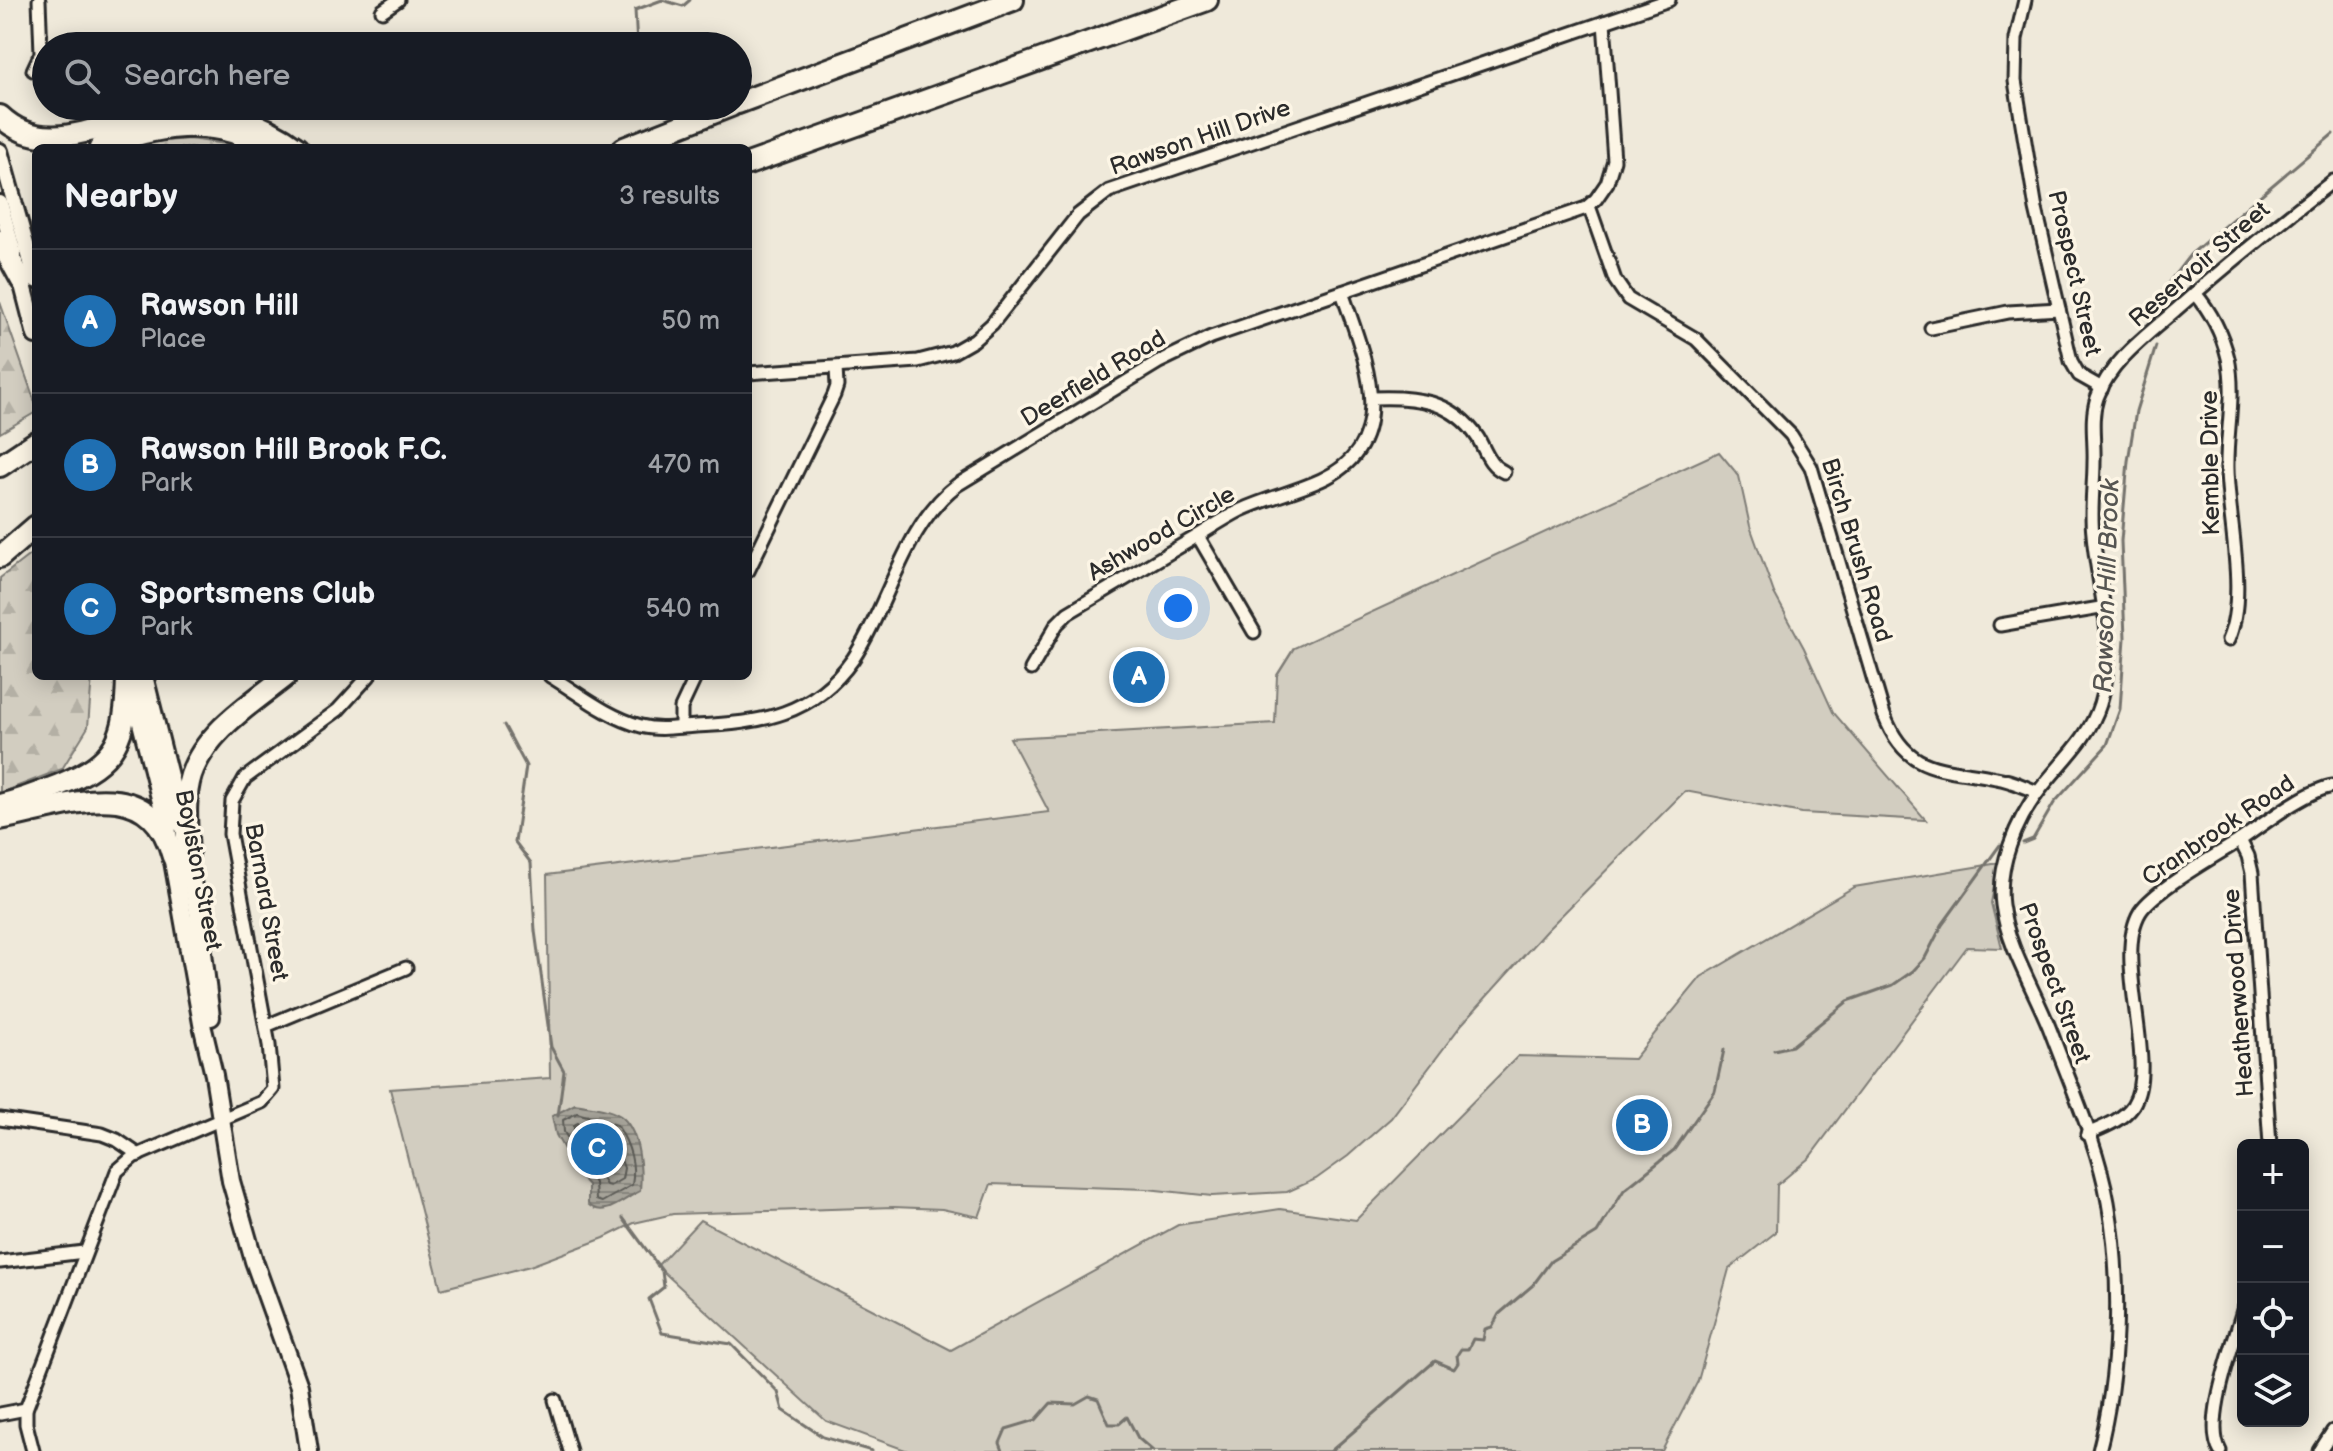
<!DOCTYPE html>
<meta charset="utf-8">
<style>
:root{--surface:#171b24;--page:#242831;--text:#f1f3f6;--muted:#9ea1a6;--line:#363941;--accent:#1f6fb2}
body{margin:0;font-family:"Balsamiq Sans",sans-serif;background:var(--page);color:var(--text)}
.controls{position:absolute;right:24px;bottom:24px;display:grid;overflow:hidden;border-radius:12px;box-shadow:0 4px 20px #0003}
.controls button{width:72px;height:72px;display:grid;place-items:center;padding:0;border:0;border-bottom:2px solid var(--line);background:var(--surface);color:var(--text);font:40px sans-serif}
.you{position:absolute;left:1178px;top:608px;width:28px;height:28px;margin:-20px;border:6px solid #fff;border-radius:50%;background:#1a73e8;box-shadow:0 0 0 12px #1a73e833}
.badge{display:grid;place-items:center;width:52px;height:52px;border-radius:50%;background:var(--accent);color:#fff;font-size:26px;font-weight:700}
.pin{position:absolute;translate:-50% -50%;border:4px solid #fff;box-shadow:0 2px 8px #0006}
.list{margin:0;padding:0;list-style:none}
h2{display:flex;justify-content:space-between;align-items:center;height:104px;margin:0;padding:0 32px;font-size:34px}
h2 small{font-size:26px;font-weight:400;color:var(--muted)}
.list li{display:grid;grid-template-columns:52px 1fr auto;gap:24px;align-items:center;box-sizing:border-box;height:144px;padding:0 32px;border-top:2px solid var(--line)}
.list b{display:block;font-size:30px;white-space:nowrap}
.list p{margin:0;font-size:26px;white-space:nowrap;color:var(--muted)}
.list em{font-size:26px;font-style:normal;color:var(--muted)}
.icon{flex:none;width:44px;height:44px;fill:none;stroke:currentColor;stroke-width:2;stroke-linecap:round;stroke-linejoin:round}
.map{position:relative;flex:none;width:2333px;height:1451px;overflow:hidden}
.search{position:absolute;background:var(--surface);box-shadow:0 4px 20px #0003;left:32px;top:32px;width:720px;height:88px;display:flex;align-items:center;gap:20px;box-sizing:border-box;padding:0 28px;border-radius:44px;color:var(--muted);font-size:30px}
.panel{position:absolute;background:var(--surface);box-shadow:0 4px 20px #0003;left:32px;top:144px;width:720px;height:536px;border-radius:12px}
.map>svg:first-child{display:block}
</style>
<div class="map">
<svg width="2333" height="1451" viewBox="0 0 2333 1451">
<defs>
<pattern id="forest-firs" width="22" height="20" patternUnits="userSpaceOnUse" patternTransform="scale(2)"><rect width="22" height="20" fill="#d2cdc0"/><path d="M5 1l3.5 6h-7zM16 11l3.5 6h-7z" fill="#b4b0a5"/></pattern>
<pattern id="water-rules" width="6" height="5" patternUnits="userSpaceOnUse" patternTransform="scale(2)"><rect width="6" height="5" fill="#a6a399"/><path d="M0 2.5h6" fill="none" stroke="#87857d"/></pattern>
</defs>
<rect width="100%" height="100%" fill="#efe9da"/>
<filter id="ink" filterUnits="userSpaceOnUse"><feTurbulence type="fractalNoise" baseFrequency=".0125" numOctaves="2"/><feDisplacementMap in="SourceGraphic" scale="16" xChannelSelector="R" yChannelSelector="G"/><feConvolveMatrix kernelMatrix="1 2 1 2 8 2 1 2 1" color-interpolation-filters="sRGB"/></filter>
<g filter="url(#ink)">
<g fill="url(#forest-firs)" stroke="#7e7c76" stroke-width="2">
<path d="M190 139 232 145 238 148H133L149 142Z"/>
<path d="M0 302 36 405V412L0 433Z"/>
<path d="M36 550V676H92L88 727 62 769 0 793V578Z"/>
</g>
<g fill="#d2cdc0" stroke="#7e7c76" stroke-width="2">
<path d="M1719 452 1739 476 1750 526 1774 593 1804 648 1833 712 1926 820 1802 813 1685 791 1546 931 1462 1024 1391 1118 1348 1156 1316 1179 1287 1192 1212 1196 1147 1189 991 1184 979 1217 942 1209 893 1207 673 1214 634 1223 604 1238 530 1266 441 1289 390 1089 550 1078 547 875 1049 812 1010 738 1275 723 1277 675 1294 648Z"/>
<path d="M1999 863 1991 903 2002 948 1967 947 1809 1158 1777 1185 1776 1232 1729 1269 1698 1381 1662 1451H908L826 1421 657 1266 700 1220 951 1350 1178 1225 1280 1209 1356 1220 1518 1056 1634 1059 1701 977 1854 887Z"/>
</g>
<path fill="url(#water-rules)" stroke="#75736d" stroke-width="2" d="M575 1104C589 1107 612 1108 623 1118 640 1134 642 1170 640 1191 624 1198 604 1220 588 1204V1185L578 1174 556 1135 552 1116Z"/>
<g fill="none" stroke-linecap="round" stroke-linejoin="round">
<g stroke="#5c5b57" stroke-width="2">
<path d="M577 1113 617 1125C629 1143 636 1164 632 1185L602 1202 596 1200 595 1183 564 1132 563 1120Z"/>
<path d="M578 1123 611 1133 624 1168 622 1179 610 1186 606 1185 574 1129V1125Z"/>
</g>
<g stroke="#75736d" stroke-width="3">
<path d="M662 0 683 6 690 0"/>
<path d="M637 46 635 10 662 0"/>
<path d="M2155 310 2166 286 2190 255 2333 134"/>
<path d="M504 725 526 766 515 842 531 863 535 931 551 1047 564 1071 558 1116"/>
<path d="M2023 843 2033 839 2054 803 2107 745 2120 709 2125 638 2121 541 2128 461 2136 411 2156 346"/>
<path d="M1774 1050 1792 1046 1848 1001 1893 985 1913 971 1925 958 1942 925 2000 845"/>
<path d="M623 1218 662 1271 664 1287 649 1299 662 1333 731 1344 778 1392 783 1410 823 1437 872 1451"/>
<path d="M1003 1451 1000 1443 1006 1429 1036 1420 1051 1403 1075 1404 1089 1396 1098 1399 1109 1424H1119L1127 1417 1138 1438 1153 1451"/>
<path d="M1331 1451 1435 1361 1454 1369 1458 1363 1457 1355 1461 1349H1468L1473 1339 1483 1340 1485 1329 1492 1327 1499 1314 1533 1285 1551 1261 1597 1233 1624 1190 1674 1150 1715 1091 1724 1050"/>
</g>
<defs>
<g id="street">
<path d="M2025 0 2016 39 2015 81 2036 209 2071 361 2079 375 2102 388"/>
<path d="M382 11 398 0"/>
<path d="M33 70 41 53 39 0"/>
<path d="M1589 206 1615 280 1628 299 1696 339 1791 435 1811 467 1884 715C1907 775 1943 767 1996 778 2011 780 2024 787 2038 792"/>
<path d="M2195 293C2212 313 2222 333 2228 358 2236 395 2226 432 2227 469 2228 519 2248 595 2228 640"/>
<path d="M1931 328 2008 312 2059 309"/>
<path d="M748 373 918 361 953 352 974 340 992 324 1078 215 1109 191 1669 0"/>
<path d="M1372 398C1414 396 1453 400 1478 438 1486 452 1489 465 1504 472"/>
<path d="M1198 536 1254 632"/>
<path d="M748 571 834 395 837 386 836 368"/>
<path d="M2000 625 2106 607"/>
<path d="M1031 669 1057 624 1068 613C1108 589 1148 565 1189 541 1206 531 1223 519 1241 510 1267 498 1295 492 1321 480 1404 442 1363 355 1342 292"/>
<path d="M550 676C578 693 609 718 641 726 659 731 678 727 696 726 761 723 813 716 853 659 889 605 904 525 957 485L1159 362 1211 337 1586 208 1596 199 1607 183 1614 160 1604 22"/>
<path d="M681 727V708L696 676"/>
<path d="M2240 840 2248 856 2252 873 2270 1145"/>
<path d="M266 1026 406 968"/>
<path d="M0 1119 102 1134 117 1140 139 1155"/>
<path d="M2087 1134C2104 1127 2123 1120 2133 1105 2159 1064 2112 958 2140 912 2154 890 2215 856 2239 841 2262 825 2307 790 2333 786"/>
<path d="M0 1262 84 1252"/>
<path d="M555 1400 570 1451"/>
<path d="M0 1414 26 1409"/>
<path d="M33 1451 26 1424V1409L117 1171 133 1157 262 1102 273 1089 269 1045 230 834 232 801 245 778 338 710 369 676"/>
<path d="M2099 1451C2119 1374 2122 1281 2108 1202 2098 1145 2071 1086 2051 1032 2035 990 2008 949 2002 905 1997 867 2016 821 2039 791 2060 763 2089 739 2100 704 2119 642 2098 595 2093 534 2090 510 2094 486 2094 462 2095 441 2090 419 2097 398 2110 361 2150 333 2178 308 2228 264 2280 222 2333 181"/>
<path d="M2220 1451C2203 1422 2234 1344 2243 1310"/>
<path d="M2320 1451 2333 1431"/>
</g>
<g id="secondary">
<path d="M0 151 36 280"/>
<path d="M0 203 14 253"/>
</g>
<g id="primary">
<path d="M22 281 36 335"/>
<path d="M144 676 181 824"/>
<path d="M130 679 166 822 203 1029 214 1075 231 1181 254 1261 299 1386 309 1451"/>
<path d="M185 846 198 912 211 1017"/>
</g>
<g id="highway">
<path d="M738 103 1013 0"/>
<path d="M0 116C46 160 104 121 157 113 208 105 256 118 297 148"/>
<path d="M100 148C148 127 218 113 263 148"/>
<path d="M624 148 731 106"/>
<path d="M748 164 1207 0"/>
<path d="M0 241 22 281"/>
<path d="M0 466 36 442"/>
<path d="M0 557 36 526"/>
<path d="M0 805C20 800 39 793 59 785 118 761 126 738 127 676"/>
<path d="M0 819C63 808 149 767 173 857"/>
<path d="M188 856C187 830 183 800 191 775 206 731 251 704 286 676"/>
</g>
</defs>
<use href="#street" stroke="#2b2b2b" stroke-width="17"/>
<use href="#secondary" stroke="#2b2b2b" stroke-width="20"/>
<use href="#primary" stroke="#2b2b2b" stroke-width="22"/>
<use href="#highway" stroke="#2b2b2b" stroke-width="26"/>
<use href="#street" stroke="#fcf5e5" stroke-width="11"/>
<use href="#secondary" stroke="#fcf5e5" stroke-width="14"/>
<use href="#primary" stroke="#fcf5e5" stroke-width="16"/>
<use href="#highway" stroke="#fcf5e5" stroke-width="20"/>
</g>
</g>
<g text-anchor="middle" stroke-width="7" stroke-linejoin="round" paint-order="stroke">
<g font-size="24" fill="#2b2b2b" stroke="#fcf5e5">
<text transform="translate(1200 137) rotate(-19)" y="8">Rawson Hill Drive</text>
<text transform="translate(2199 264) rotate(-41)" y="8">Reservoir Street</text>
<text transform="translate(2075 273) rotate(77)" y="8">Prospect Street</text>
<text transform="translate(1093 378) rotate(-31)" y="8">Deerfield Road</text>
<text transform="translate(2210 463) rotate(-91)" y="8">Kemble Drive</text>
<text transform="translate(1161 533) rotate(-30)" y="8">Ashwood Circle</text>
<text transform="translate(1857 550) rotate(73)" y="8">Birch Brush Road</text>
<text transform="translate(2218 830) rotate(-34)" y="8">Cranbrook Road</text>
<text transform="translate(199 870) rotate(79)" y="8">Boylston Street</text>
<text transform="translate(267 902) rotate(80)" y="8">Barnard Street</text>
<text transform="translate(2055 983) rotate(70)" y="8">Prospect Street</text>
<text transform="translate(2238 993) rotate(-94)" y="8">Heatherwood Drive</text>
</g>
<g font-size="26" font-style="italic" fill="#565552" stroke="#fcf5e5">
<text transform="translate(2106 586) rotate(-88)" y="9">Rawson Hill Brook</text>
</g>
</g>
</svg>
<div class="controls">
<button>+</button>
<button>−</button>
<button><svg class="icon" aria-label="locate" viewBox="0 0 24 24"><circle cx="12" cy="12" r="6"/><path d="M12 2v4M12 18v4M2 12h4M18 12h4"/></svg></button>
<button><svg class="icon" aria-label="layers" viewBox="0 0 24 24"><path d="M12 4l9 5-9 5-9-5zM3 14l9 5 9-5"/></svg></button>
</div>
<div class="you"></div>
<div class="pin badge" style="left:1139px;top:677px">A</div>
<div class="pin badge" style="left:1642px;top:1125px">B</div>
<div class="pin badge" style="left:597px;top:1149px">C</div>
<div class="search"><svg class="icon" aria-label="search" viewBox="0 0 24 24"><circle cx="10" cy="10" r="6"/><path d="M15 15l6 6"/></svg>Search here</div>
<section class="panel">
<h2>Nearby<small>3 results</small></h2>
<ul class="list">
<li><span class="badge">A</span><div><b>Rawson Hill</b><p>Place</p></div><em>50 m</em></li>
<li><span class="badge">B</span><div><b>Rawson Hill Brook F.C.</b><p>Park</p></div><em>470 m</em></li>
<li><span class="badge">C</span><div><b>Sportsmens Club</b><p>Park</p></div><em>540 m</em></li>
</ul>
</section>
</div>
